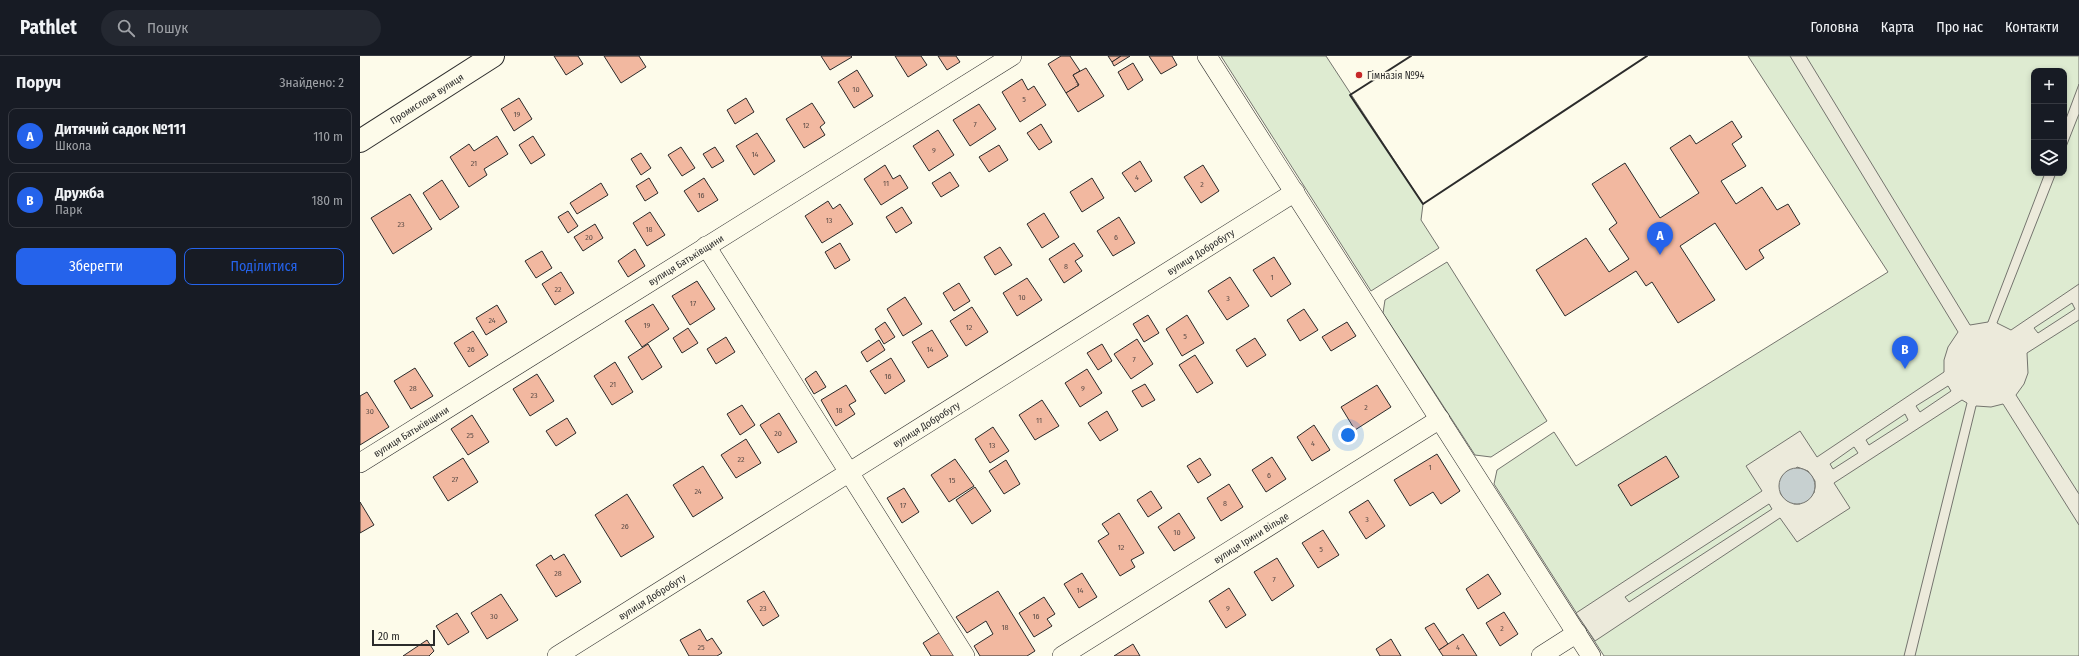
<!DOCTYPE html>
<html lang="uk">
<meta charset="utf-8">
<style>
:root{--surface:#171b24;--page:#242831;--text:#f1f3f6;--muted:#9ea1a6;--line:#363941;--accent:#2563eb}
body{margin:0;font-family:"Fira Sans Condensed",sans-serif;background:var(--page);color:var(--text)}
.controls{position:absolute;right:12px;top:12px;display:grid;overflow:hidden;border-radius:8px;box-shadow:0 2px 6px #0003}
.controls button{width:36px;height:36px;display:grid;place-items:center;padding:0;border:0;border-bottom:1px solid var(--line);background:var(--surface);color:var(--text);font:20px sans-serif}
.scale{position:absolute;left:12px;bottom:10px;width:63px;box-sizing:border-box;padding-left:4px;border:2px solid #2b2b2b;border-top:0;font-size:11px;line-height:14px;white-space:nowrap;color:#2b2b2b;-webkit-text-stroke:3px #fdfbea;paint-order:stroke}
.you{position:absolute;left:988px;top:379px;width:14px;height:14px;margin:-10px;border:3px solid #fff;border-radius:50%;background:#1a73e8;box-shadow:0 0 0 6px #1a73e833}
.badge{display:grid;place-items:center;width:26px;height:26px;border-radius:50%;background:var(--accent);color:#fff;font-size:13px;font-weight:700}
.pin{position:absolute;translate:-50% -33px;filter:drop-shadow(0 1px 2px #0008)}
.pin::after{content:'';position:absolute;top:21px;width:14px;height:12px;background:inherit;clip-path:polygon(0 0,100% 0,50% 100%)}
.list{margin:0;padding:0;list-style:none}
h2{display:flex;justify-content:space-between;align-items:center;height:52px;margin:0;padding:0 16px;font-size:17px}
h2 small{font-size:13px;font-weight:400;color:var(--muted)}
.list li{display:grid;grid-template-columns:26px 1fr auto;gap:12px;align-items:center;box-sizing:border-box;height:56px;margin:0 8px 8px;padding:0 8px;border:1px solid var(--line);border-radius:8px}
.list b{display:block;font-size:15px;white-space:nowrap}
.list p{margin:0;font-size:13px;white-space:nowrap;color:var(--muted)}
.list em{font-size:13px;font-style:normal;color:var(--muted)}
.actions{display:flex;gap:8px;padding:12px 16px}
.actions a{flex:1;padding:9px 0;border:1px solid var(--accent);border-radius:8px;text-align:center;font-size:14px;color:var(--accent)}
.actions .main{background:var(--accent);color:#fff}
.icon{flex:none;width:22px;height:22px;fill:none;stroke:currentColor;stroke-width:2;stroke-linecap:round;stroke-linejoin:round}
.map{position:relative;flex:none;width:1719px;height:600px;overflow:hidden}
header{display:flex;align-items:center;gap:24px;box-sizing:border-box;height:56px;padding:0 20px;background:var(--surface);border-bottom:1px solid var(--line)}
header strong{font-size:19px}
nav{display:flex;gap:22px;margin-inline-start:auto;font-size:14px}
.search{width:280px;height:36px;background:var(--page);display:flex;align-items:center;gap:10px;box-sizing:border-box;padding:0 14px;border-radius:22px;color:var(--muted);font-size:15px}
main{display:flex}
aside{flex:1;background:var(--surface)}
.map>svg:first-child{display:block}
</style>
<header>
<strong>Pathlet</strong>
<div class="search"><svg class="icon" aria-label="search" viewBox="0 0 24 24"><circle cx="10" cy="10" r="6"/><path d="M15 15l6 6"/></svg>Пошук</div>
<nav><a>Головна</a><a>Карта</a><a>Про нас</a><a>Контакти</a></nav>
</header>
<main>
<aside>
<h2>Поруч<small>Знайдено: 2</small></h2>
<ul class="list">
<li><span class="badge">A</span><div><b>Дитячий садок №111</b><p>Школа</p></div><em>110 m</em></li>
<li><span class="badge">B</span><div><b>Дружба</b><p>Парк</p></div><em>180 m</em></li>
</ul>
<div class="actions"><a class="main">Зберегти</a><a>Поділитися</a></div>
</aside>
<div class="map">
<svg width="1719" height="600" viewBox="0 0 1719 600">
<rect width="100%" height="100%" fill="#fdfbea"/>
<g fill="#deebd1" stroke="#74746e" fill-rule="evenodd">
<path d="M861 0H966L1063 148 1061 164 1079 192 1011 235Z"/>
<path d="M1388 0H1719V600H1244L1134 428 1137 414 1194 376 1216 410 1528 216ZM1674 15H1704V117H1674Z"/>
<path d="M1087 206 1187 365 1131 401 1115 399 1023 257 1025 244Z"/>
</g>
<g fill="#eceadb" stroke="#74746e" fill-rule="evenodd">
<path d="M1430 0H1446L1610 269 1628 266 1685 117H1696L1637 267 1651 274 1719 228V264L1667 297 1668 317 1664 328 1656 339 1719 438V469L1643 348 1631 351 1616 350 1555 600H1544L1607 347 1602 344 1474 427 1490 452 1437 486 1420 462 1235 585 1216 557 1402 435 1386 410 1440 375 1457 401 1584 316V304L1588 291 1598 276ZM1712 247 1715 253 1678 277 1674 272ZM1588 330 1591 335 1560 356 1556 350ZM1545 358 1548 364 1509 389 1506 384ZM1494 391 1498 397 1473 413 1470 408ZM1437 411 1448 415 1455 425V431L1454 437 1440 448H1434L1424 442 1420 437ZM1409 448 1412 453 1269 546 1265 541Z"/>
<path d="M1719 28V58L1704 96V68Z"/>
</g>
<circle fill="#c7d0d0" stroke="#74746e" cx="1437" cy="430" r="18"/>
<g fill="#f2b8a0" stroke="#2b2b2b">
<path d="M194 0H218L223 8 206 19Z"/>
<path d="M244 0H279L286 11 261 27Z"/>
<path d="M461 0H491L492 1 470 14Z"/>
<path d="M535 0H561L567 9 548 21Z"/>
<path d="M578 0H596L600 6 587 14Z"/>
<path d="M701 0H710L720 15 713 19 719 29 706 37 688 8Z"/>
<path d="M748 0H761L752 6Z"/>
<path d="M761 0H770L754 10 752 6Z"/>
<path d="M789 0H812L817 9 801 18Z"/>
<path d="M773 7 783 24 768 34 758 16Z"/>
<path d="M726 12 744 40 718 56 706 37 719 29 713 19Z"/>
<path d="M497 14 513 40 494 52 478 26Z"/>
<path d="M662 23 668 34 674 30 686 49 660 66 642 36Z"/>
<path d="M159 42 172 63 154 75 141 53Z"/>
<path d="M386 42 394 56 375 68 367 54Z"/>
<path d="M452 47 465 67 460 71 465 79 444 92 426 63Z"/>
<path d="M619 48 636 73 610 90 593 64Z"/>
<path d="M1372 65 1382 81 1372 88 1386 110 1361 125 1376 148 1402 131 1417 154 1428 148 1440 168 1399 194 1404 202 1386 214 1355 167 1320 190 1355 244 1318 267 1292 226 1286 230 1276 215 1205 260 1176 214 1226 182 1249 216 1269 203 1249 173 1257 167 1232 128 1265 107 1300 162 1339 137 1310 92 1330 79 1336 88Z"/>
<path d="M681 68 692 86 679 94 667 77Z"/>
<path d="M578 74 594 99 569 115 553 90Z"/>
<path d="M397 77 415 105 394 119 376 90Z"/>
<path d="M137 80 148 98 124 113 127 119 109 131 90 101 109 88 114 95Z"/>
<path d="M173 80 185 99 171 108 159 89Z"/>
<path d="M639 89 648 104 629 116 619 101Z"/>
<path d="M321 91 335 112 322 120 308 99Z"/>
<path d="M355 91 364 105 352 112 343 98Z"/>
<path d="M281 97 291 112 281 119 271 103Z"/>
<path d="M780 105 792 125 775 136 762 117Z"/>
<path d="M525 109 533 123 540 119 548 132 521 149 504 123Z"/>
<path d="M843 109 859 135 841 147 824 121Z"/>
<path d="M590 116 599 130 581 141 572 127Z"/>
<path d="M289 122 298 137 285 145 276 130Z"/>
<path d="M344 122 358 144 338 156 324 135Z"/>
<path d="M732 122 744 142 722 156 710 136Z"/>
<path d="M82 124 99 151 80 164 63 137Z"/>
<path d="M241 127 248 139 217 158 210 147Z"/>
<path d="M50 138 72 173 33 198 11 162Z"/>
<path d="M468 145 473 153 480 148 493 168 462 187 445 160Z"/>
<path d="M542 151 552 167 536 177 526 161Z"/>
<path d="M208 155 218 170 208 177 198 161Z"/>
<path d="M290 156 305 179 287 190 273 167Z"/>
<path d="M684 157 699 181 682 192 667 168Z"/>
<path d="M759 161 775 187 753 200 737 175Z"/>
<path d="M235 168 243 182 223 195 214 181Z"/>
<path d="M480 187 490 204 475 213 465 196Z"/>
<path d="M714 187 723 200 715 205 722 215 704 227 689 203Z"/>
<path d="M640 191 652 209 635 219 624 201Z"/>
<path d="M275 193 285 210 268 221 258 205Z"/>
<path d="M182 195 192 212 176 222 165 205Z"/>
<path d="M914 201 931 228 911 241 893 214Z"/>
<path d="M201 216 214 237 195 249 182 228Z"/>
<path d="M870 221 889 250 867 264 848 235Z"/>
<path d="M667 222 682 244 657 260 643 237Z"/>
<path d="M337 225 355 253 330 269 312 240Z"/>
<path d="M599 227 610 245 594 255 583 237Z"/>
<path d="M545 241 562 268 543 280 527 253Z"/>
<path d="M293 248 309 273 282 291 265 265Z"/>
<path d="M137 249 147 266 126 279 116 262Z"/>
<path d="M612 251 628 276 606 290 590 265Z"/>
<path d="M944 253 958 274 940 285 927 264Z"/>
<path d="M788 259 799 277 784 286 773 268Z"/>
<path d="M827 259 844 287 822 300 806 273Z"/>
<path d="M525 266 535 281 524 288 515 273Z"/>
<path d="M987 266 996 280 971 295 962 281Z"/>
<path d="M328 272 338 287 322 297 313 282Z"/>
<path d="M572 274 588 300 568 312 552 286Z"/>
<path d="M113 275 128 299 109 311 94 287Z"/>
<path d="M366 281 375 296 356 308 347 293Z"/>
<path d="M895 282 906 299 887 311 876 294Z"/>
<path d="M777 283 793 308 771 323 754 298Z"/>
<path d="M519 284 525 294 507 306 501 296Z"/>
<path d="M288 288 302 311 282 324 268 301Z"/>
<path d="M742 288 752 305 738 314 727 297Z"/>
<path d="M835 299 853 327 837 337 819 309Z"/>
<path d="M531 302 545 325 525 338 510 315Z"/>
<path d="M255 306 273 336 252 349 234 320Z"/>
<path d="M55 312 73 340 51 353 34 325Z"/>
<path d="M727 313 742 337 720 351 705 327Z"/>
<path d="M456 315 466 331 454 338 445 323Z"/>
<path d="M177 318 194 345 170 360 153 333Z"/>
<path d="M785 328 795 344 782 351 772 335Z"/>
<path d="M486 329 496 345 489 349 495 358 476 370 461 344Z"/>
<path d="M1017 329 1031 351 995 374 981 351Z"/>
<path d="M7 336 29 371 0 389V340Z"/>
<path d="M682 344 699 370 675 384 659 359Z"/>
<path d="M382 349 395 369 380 379 367 358Z"/>
<path d="M747 355 758 374 740 385 728 367Z"/>
<path d="M419 357 437 386 418 397 400 369Z"/>
<path d="M112 359 129 386 108 399 91 373Z"/>
<path d="M207 362 216 377 196 390 186 375Z"/>
<path d="M954 369 970 394 952 405 937 381Z"/>
<path d="M633 371 649 395 630 407 615 383Z"/>
<path d="M386 383 401 407 376 422 361 399Z"/>
<path d="M1077 398 1100 435 1081 448 1073 436 1050 450 1034 424Z"/>
<path d="M1306 400 1319 421 1271 450 1258 429Z"/>
<path d="M912 401 926 423 906 436 892 414Z"/>
<path d="M103 402 118 426 88 445 73 421Z"/>
<path d="M840 402 851 419 838 427 827 410Z"/>
<path d="M595 403 614 430 589 446 571 419Z"/>
<path d="M646 404 660 428 644 438 629 415Z"/>
<path d="M343 410 363 442 333 461 313 429Z"/>
<path d="M869 428 883 451 861 465 847 442Z"/>
<path d="M615 431 631 455 612 468 596 444Z"/>
<path d="M544 432 559 456 542 467 527 442Z"/>
<path d="M791 435 802 452 788 461 777 444Z"/>
<path d="M267 438 294 481 261 501 235 459Z"/>
<path d="M1008 444 1025 470 1006 483 989 456Z"/>
<path d="M0 446 14 469 0 477Z"/>
<path d="M759 457 784 497 771 504 775 511 760 520 738 485 749 478 742 468Z"/>
<path d="M819 457 835 482 814 495 798 471Z"/>
<path d="M963 474 979 499 958 512 942 487Z"/>
<path d="M204 498 221 526 196 541 176 509 191 499 194 504Z"/>
<path d="M917 502 934 530 912 545 894 516Z"/>
<path d="M722 517 737 541 719 552 704 528Z"/>
<path d="M1128 518 1141 538 1118 553 1106 533Z"/>
<path d="M869 532 886 559 866 572 849 545Z"/>
<path d="M404 535 419 560 403 570 387 545Z"/>
<path d="M638 535 675 595 667 600H620L614 590 633 578 626 565 607 577 596 561Z"/>
<path d="M141 538 158 564 127 583 111 557Z"/>
<path d="M684 541 695 558 687 563 692 570 674 581 659 557Z"/>
<path d="M1144 556 1158 578 1140 590 1126 567Z"/>
<path d="M97 557 109 576 88 589 76 570Z"/>
<path d="M1074 567 1088 588 1079 594 1065 572Z"/>
<path d="M340 573 347 585 352 582 362 597 357 600H329L320 584Z"/>
<path d="M585 573 594 600H571L563 587Z"/>
<path d="M1103 578 1117 600H1083L1079 594Z"/>
<path d="M1031 583 1041 600H1020L1016 593Z"/>
<path d="M67 584 74 595 69 600H43Z"/>
<path d="M773 588 780 600H754Z"/>
</g>
<g fill="none" stroke-linecap="round" stroke-linejoin="round">
<defs>
<g id="minor">
<path d="M847 0 1231 600"/>
<path d="M346 190 605 600"/>
<path id="s1" d="M0 407 652 0"/>
<path id="s2" d="M197 600 935 136"/>
<path id="s3" d="M702 600 1080 363"/>
<path d="M1181 600 1217 577"/>
</g>
<g id="tertiary">
<path id="s4" d="M0 85 133 0"/>
</g>
</defs>
<use href="#minor" stroke="#2b2b2b" stroke-width="20"/>
<use href="#tertiary" stroke="#2b2b2b" stroke-width="24"/>
<use href="#minor" stroke="#fdfbea" stroke-width="19"/>
<use href="#tertiary" stroke="#fdfbea" stroke-width="22"/>
<path stroke="#2b2b2b" stroke-width="2" d="M1051 0 990 39 1063 148 1287 0"/>
</g>
<circle fill="#c62828" stroke="#fdfbea" stroke-width="1.5" cx="999" cy="19" r="4"/>
<g text-anchor="middle" stroke-width="3" stroke-linejoin="round" paint-order="stroke">
<g font-size="8" fill="#5d4e48">
<text x="717" y="31">3</text>
<text x="496" y="36">10</text>
<text x="664" y="46">5</text>
<text x="157" y="61">19</text>
<text x="615" y="71">7</text>
<text x="446" y="72">12</text>
<text x="574" y="97">9</text>
<text x="395" y="101">14</text>
<text x="114" y="110">21</text>
<text x="777" y="124">4</text>
<text x="526" y="130">11</text>
<text x="842" y="131">2</text>
<text x="341" y="142">16</text>
<text x="469" y="167">13</text>
<text x="41" y="171">23</text>
<text x="289" y="176">18</text>
<text x="229" y="184">20</text>
<text x="756" y="184">6</text>
<text x="706" y="213">8</text>
<text x="912" y="224">1</text>
<text x="198" y="236">22</text>
<text x="662" y="244">10</text>
<text x="868" y="245">3</text>
<text x="333" y="250">17</text>
<text x="132" y="267">24</text>
<text x="287" y="272">19</text>
<text x="609" y="274">12</text>
<text x="825" y="283">5</text>
<text x="111" y="296">26</text>
<text x="570" y="296">14</text>
<text x="774" y="306">7</text>
<text x="528" y="323">16</text>
<text x="253" y="331">21</text>
<text x="53" y="335">28</text>
<text x="723" y="335">9</text>
<text x="174" y="342">23</text>
<text x="1006" y="354">2</text>
<text x="479" y="357">18</text>
<text x="10" y="358">30</text>
<text x="679" y="367">11</text>
<text x="418" y="380">20</text>
<text x="110" y="382">25</text>
<text x="953" y="390">4</text>
<text x="632" y="392">13</text>
<text x="381" y="406">22</text>
<text x="1070" y="414">1</text>
<text x="909" y="422">6</text>
<text x="95" y="426">27</text>
<text x="592" y="427">15</text>
<text x="338" y="438">24</text>
<text x="865" y="450">8</text>
<text x="543" y="452">17</text>
<text x="1007" y="466">3</text>
<text x="265" y="473">26</text>
<text x="817" y="479">10</text>
<text x="761" y="494">12</text>
<text x="961" y="496">5</text>
<text x="198" y="520">28</text>
<text x="914" y="526">7</text>
<text x="720" y="537">14</text>
<text x="403" y="555">23</text>
<text x="868" y="555">9</text>
<text x="134" y="563">30</text>
<text x="676" y="563">16</text>
<text x="645" y="574">18</text>
<text x="1142" y="575">2</text>
<text x="341" y="594">25</text>
<text x="1098" y="594">4</text>
</g>
<g font-size="10" fill="#2b2b2b" stroke="#fdfbea" text-anchor="start">
<text x="1007" y="23">Гімназія №94</text>
</g>
<g font-size="10" fill="#2b2b2b" stroke="#fdfbea">
<text dy="4" stroke="none"><textPath href="#s4" startOffset="79">Промислова вулиця</textPath></text>
<text dy="4" stroke="none"><textPath href="#s2" startOffset="760">вулиця Добробуту</textPath></text>
<text dy="4" stroke="none"><textPath href="#s1" startOffset="384">вулиця Батьківщини</textPath></text>
<text dy="4" stroke="none"><textPath href="#s2" startOffset="436">вулиця Добробуту</textPath></text>
<text dy="4" stroke="none"><textPath href="#s1" startOffset="60">вулиця Батьківщини</textPath></text>
<text dy="4" stroke="none"><textPath href="#s3" startOffset="223">вулиця Ірини Вільде</textPath></text>
<text dy="4" stroke="none"><textPath href="#s2" startOffset="112">вулиця Добробуту</textPath></text>
</g>
</g>
</svg>
<div class="controls">
<button>+</button>
<button>−</button>
<button><svg class="icon" aria-label="layers" viewBox="0 0 24 24"><path d="M12 4l9 5-9 5-9-5zM3 14l9 5 9-5"/></svg></button>
</div>
<div class="scale">20 m</div>
<div class="you"></div>
<div class="pin badge" style="left:1300px;top:199px">A</div>
<div class="pin badge" style="left:1545px;top:313px">B</div>
</div>
</main>
